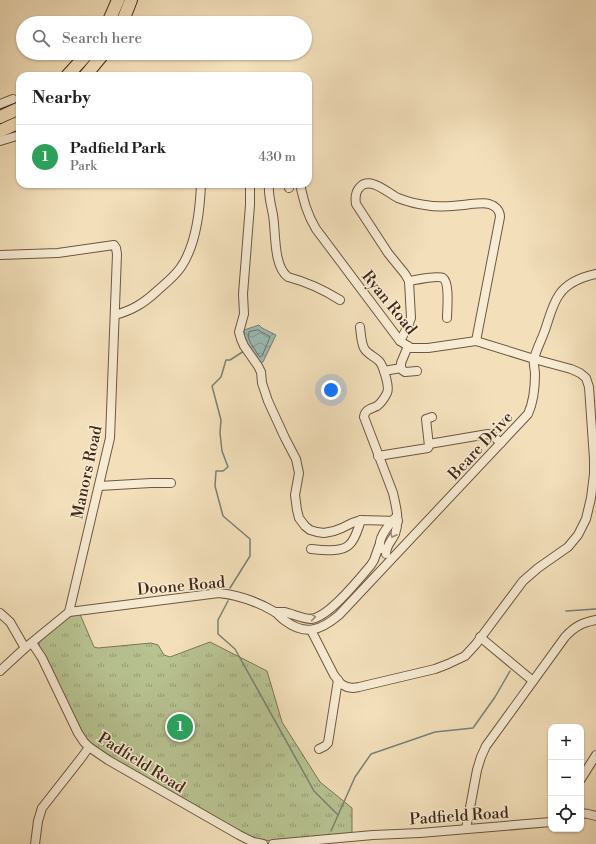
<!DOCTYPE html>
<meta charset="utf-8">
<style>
:root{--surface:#fff;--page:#f6f6f6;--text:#202124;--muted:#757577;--line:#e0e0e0;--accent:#0b8043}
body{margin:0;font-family:"Libre Bodoni",serif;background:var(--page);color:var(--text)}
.controls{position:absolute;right:12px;bottom:12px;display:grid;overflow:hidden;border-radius:8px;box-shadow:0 1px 3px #0004}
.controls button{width:36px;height:36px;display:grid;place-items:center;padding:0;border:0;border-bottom:1px solid var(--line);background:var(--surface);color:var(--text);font:20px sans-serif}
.you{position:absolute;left:331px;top:390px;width:14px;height:14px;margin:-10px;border:3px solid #fff;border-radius:50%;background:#1a73e8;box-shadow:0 0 0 6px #1a73e833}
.badge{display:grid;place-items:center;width:26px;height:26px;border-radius:50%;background:var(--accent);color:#fff;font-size:13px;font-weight:700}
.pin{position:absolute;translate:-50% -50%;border:2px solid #fff;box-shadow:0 1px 4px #0006}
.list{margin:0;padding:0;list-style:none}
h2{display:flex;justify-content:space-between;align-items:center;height:52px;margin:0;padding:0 16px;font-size:17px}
h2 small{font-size:13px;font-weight:400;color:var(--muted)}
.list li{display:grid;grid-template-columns:26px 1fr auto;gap:12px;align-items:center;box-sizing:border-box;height:64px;padding:0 16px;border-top:1px solid var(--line)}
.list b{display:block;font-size:15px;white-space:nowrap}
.list p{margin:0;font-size:13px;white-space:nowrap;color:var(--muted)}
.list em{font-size:13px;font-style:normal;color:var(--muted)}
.icon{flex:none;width:22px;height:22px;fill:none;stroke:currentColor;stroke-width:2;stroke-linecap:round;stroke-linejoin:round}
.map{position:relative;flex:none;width:596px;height:844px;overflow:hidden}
.search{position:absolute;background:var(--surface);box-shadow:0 1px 3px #0004;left:16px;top:16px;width:296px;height:44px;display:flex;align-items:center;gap:10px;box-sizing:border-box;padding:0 14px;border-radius:22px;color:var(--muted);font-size:15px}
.panel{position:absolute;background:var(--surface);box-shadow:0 1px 3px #0004;left:16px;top:72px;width:296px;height:116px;border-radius:12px}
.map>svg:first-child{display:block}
</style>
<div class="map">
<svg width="596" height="844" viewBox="0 0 596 844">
<defs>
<pattern id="grass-tufts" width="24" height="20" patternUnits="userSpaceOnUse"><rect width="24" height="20" fill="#b8c392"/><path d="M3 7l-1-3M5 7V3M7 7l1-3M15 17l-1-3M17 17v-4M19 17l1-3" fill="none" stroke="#979e76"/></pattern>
<pattern id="water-waves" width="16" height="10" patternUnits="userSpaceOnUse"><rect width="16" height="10" fill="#9dbcb6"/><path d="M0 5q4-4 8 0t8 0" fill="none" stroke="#829993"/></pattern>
</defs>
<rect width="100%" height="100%" fill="#f3e0bb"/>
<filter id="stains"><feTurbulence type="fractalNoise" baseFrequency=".005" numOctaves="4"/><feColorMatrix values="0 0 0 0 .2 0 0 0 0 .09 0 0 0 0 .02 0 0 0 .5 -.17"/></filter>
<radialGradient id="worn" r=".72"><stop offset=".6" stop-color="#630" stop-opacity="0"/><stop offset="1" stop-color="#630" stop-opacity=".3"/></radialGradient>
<path fill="url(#grass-tufts)" stroke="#7d7656" d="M79 612 94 647 98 648 151 643 158 645 164 655 170 657 210 642 267 671 282 722 320 782 352 808V834L272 841 254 839 240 833 89 746 39 647V643L46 635 71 614Z"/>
<path fill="url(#water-waves)" stroke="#798177" d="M259 325 262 328 276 335 263 362 258 363 248 348 244 336V330Z"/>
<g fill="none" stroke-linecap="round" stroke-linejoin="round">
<path stroke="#707268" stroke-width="1" d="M258 330 269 336 270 337 262 356 260 357 259 356 250 342 248 336 249 332Z"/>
<g stroke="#798177" stroke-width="1.5">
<path d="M230 588 250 556V539L223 516 215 486 216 471H223L228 467 222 451 220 433 221 420 212 386 221 377 226 360H230L244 351"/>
<path d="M228 601 218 620V634L235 649 314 791 338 815"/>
<path d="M566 611 596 609"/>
<path d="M331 831 355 777 371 754 435 732 473 728 495 697 510 671"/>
</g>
<defs>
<g id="minor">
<path d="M0 104 13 99"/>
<path d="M0 141 20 135"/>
<path d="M250 184V205L243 294 244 314 239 332 241 339 244 346 258 366 261 372 262 383 268 401 285 438 296 459 299 473 295 495 297 510 299 518 305 526 310 530 317 532 324 533 334 531 342 528 352 523 361 520 398 521"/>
<path d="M269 184C268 195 271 204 273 215 276 232 273 266 288 277 307 282 324 290 340 300"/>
<path d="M288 184 289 188"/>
<path d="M300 184C304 202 307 214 316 229L400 341 411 348H428L476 341 534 359 571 369 580 373 586 378 589 387 594 459V474L591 498 586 519 578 535 568 547 538 568 523 581 476 644 465 656 448 664 435 669 359 687 353 688 347 687 341 684 334 675 311 630"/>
<path d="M0 255 58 253 114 245 116 248 117 254 110 438 69 612 25 648 0 671"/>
<path d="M409 281C415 280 438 275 443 278 450 283 447 310 447 318"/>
<path d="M115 315C133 310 144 303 157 291 166 283 175 276 181 267 196 245 200 210 201 184"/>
<path d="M360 327C361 334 361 342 364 348 367 354 374 356 379 361 383 365 390 387 387 393 385 397 381 403 377 406 371 409 365 409 364 417L393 493C396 506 400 521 395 534 392 541 386 545 386 554"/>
<path d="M400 341 408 326 411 318 409 281 405 274 388 253 356 204C355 198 355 192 360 187 370 176 388 193 398 198 406 201 416 204 425 205 440 208 456 206 471 204 477 204 484 202 489 204 496 206 500 211 500 217L476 341"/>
<path d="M408 346 401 363V366L402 370 405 372 417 371"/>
<path d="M384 371 401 368"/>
<path d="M429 444 488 434 493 436 501 443"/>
<path d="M378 456 428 448 429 446 426 419 432 417"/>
<path d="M99 486 151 483H171"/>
<path d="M311 549C321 550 341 553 349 545 356 539 358 528 361 520"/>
<path d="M381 549C376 540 388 526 395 518"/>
<path d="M69 612 219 593C238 595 258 602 275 612 278 614 280 617 284 620 305 636 320 631 339 615L528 414C534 401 535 388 535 374 535 369 533 364 534 359 536 350 542 339 545 330 549 319 552 305 559 295 567 283 582 277 596 274"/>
<path d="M275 612C278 612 281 612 284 612 293 614 302 619 311 619 329 617 359 579 371 565L374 560 379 546"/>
<path d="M0 613 10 622 25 648"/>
<path d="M480 637 533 681"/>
<path d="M32 643 42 658 78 733 84 742 89 747 108 760 239 835 253 842 263 844"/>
<path d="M319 749 325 746 328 743 338 680"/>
<path d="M581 779 596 755"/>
<path d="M581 813 588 814 596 816"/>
<path d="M466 829 477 770 481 757 486 746 565 637C575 626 582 623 596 620"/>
<path d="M35 844 38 821 42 808 82 757 89 747"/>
<path d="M273 844 373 835 420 833 551 822"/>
</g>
<g id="highway">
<path d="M108 23 118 0"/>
<path d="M122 23 131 0"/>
<path d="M67 76 88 53"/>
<path d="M85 76 104 53"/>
<path d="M0 117 20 108"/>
<path d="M0 131 20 122"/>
</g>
</defs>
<use href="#minor" stroke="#6e5742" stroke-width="10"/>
<use href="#highway" stroke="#422919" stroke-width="14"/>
<use href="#minor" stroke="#f7ebd3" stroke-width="8"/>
<use href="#highway" stroke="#f3e0bb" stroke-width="12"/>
</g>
<defs><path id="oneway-chevron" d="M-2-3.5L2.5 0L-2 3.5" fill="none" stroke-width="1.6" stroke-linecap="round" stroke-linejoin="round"/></defs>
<g stroke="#9c8a76">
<use href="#oneway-chevron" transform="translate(393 535) rotate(116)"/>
<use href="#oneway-chevron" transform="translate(313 617) rotate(-9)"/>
</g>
<g text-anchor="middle" stroke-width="3" stroke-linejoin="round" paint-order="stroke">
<g font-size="16" fill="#422919" stroke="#f7ebd3">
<text transform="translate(390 302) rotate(51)" y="6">Ryan Road</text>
<text transform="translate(480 445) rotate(-47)" y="6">Beare Drive</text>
<text transform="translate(86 472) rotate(-78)" y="6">Manors Road</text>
<text transform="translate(181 585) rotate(-5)" y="6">Doone Road</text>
<text transform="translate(142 762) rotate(32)" y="6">Padfield Road</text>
<text transform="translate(459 815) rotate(-4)" y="6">Padfield Road</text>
</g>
</g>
<rect width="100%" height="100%" filter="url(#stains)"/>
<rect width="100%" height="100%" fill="url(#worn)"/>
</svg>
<div class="controls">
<button>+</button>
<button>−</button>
<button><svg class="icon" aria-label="locate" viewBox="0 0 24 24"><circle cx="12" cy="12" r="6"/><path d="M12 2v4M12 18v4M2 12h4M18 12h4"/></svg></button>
</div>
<div class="you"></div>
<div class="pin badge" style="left:180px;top:727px;background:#2e9e5b">1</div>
<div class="search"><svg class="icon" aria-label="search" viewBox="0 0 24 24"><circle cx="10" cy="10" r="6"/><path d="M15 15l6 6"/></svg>Search here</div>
<section class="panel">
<h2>Nearby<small></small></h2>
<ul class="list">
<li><span class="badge" style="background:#2e9e5b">1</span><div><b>Padfield Park</b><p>Park</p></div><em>430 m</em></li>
</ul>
</section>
</div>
